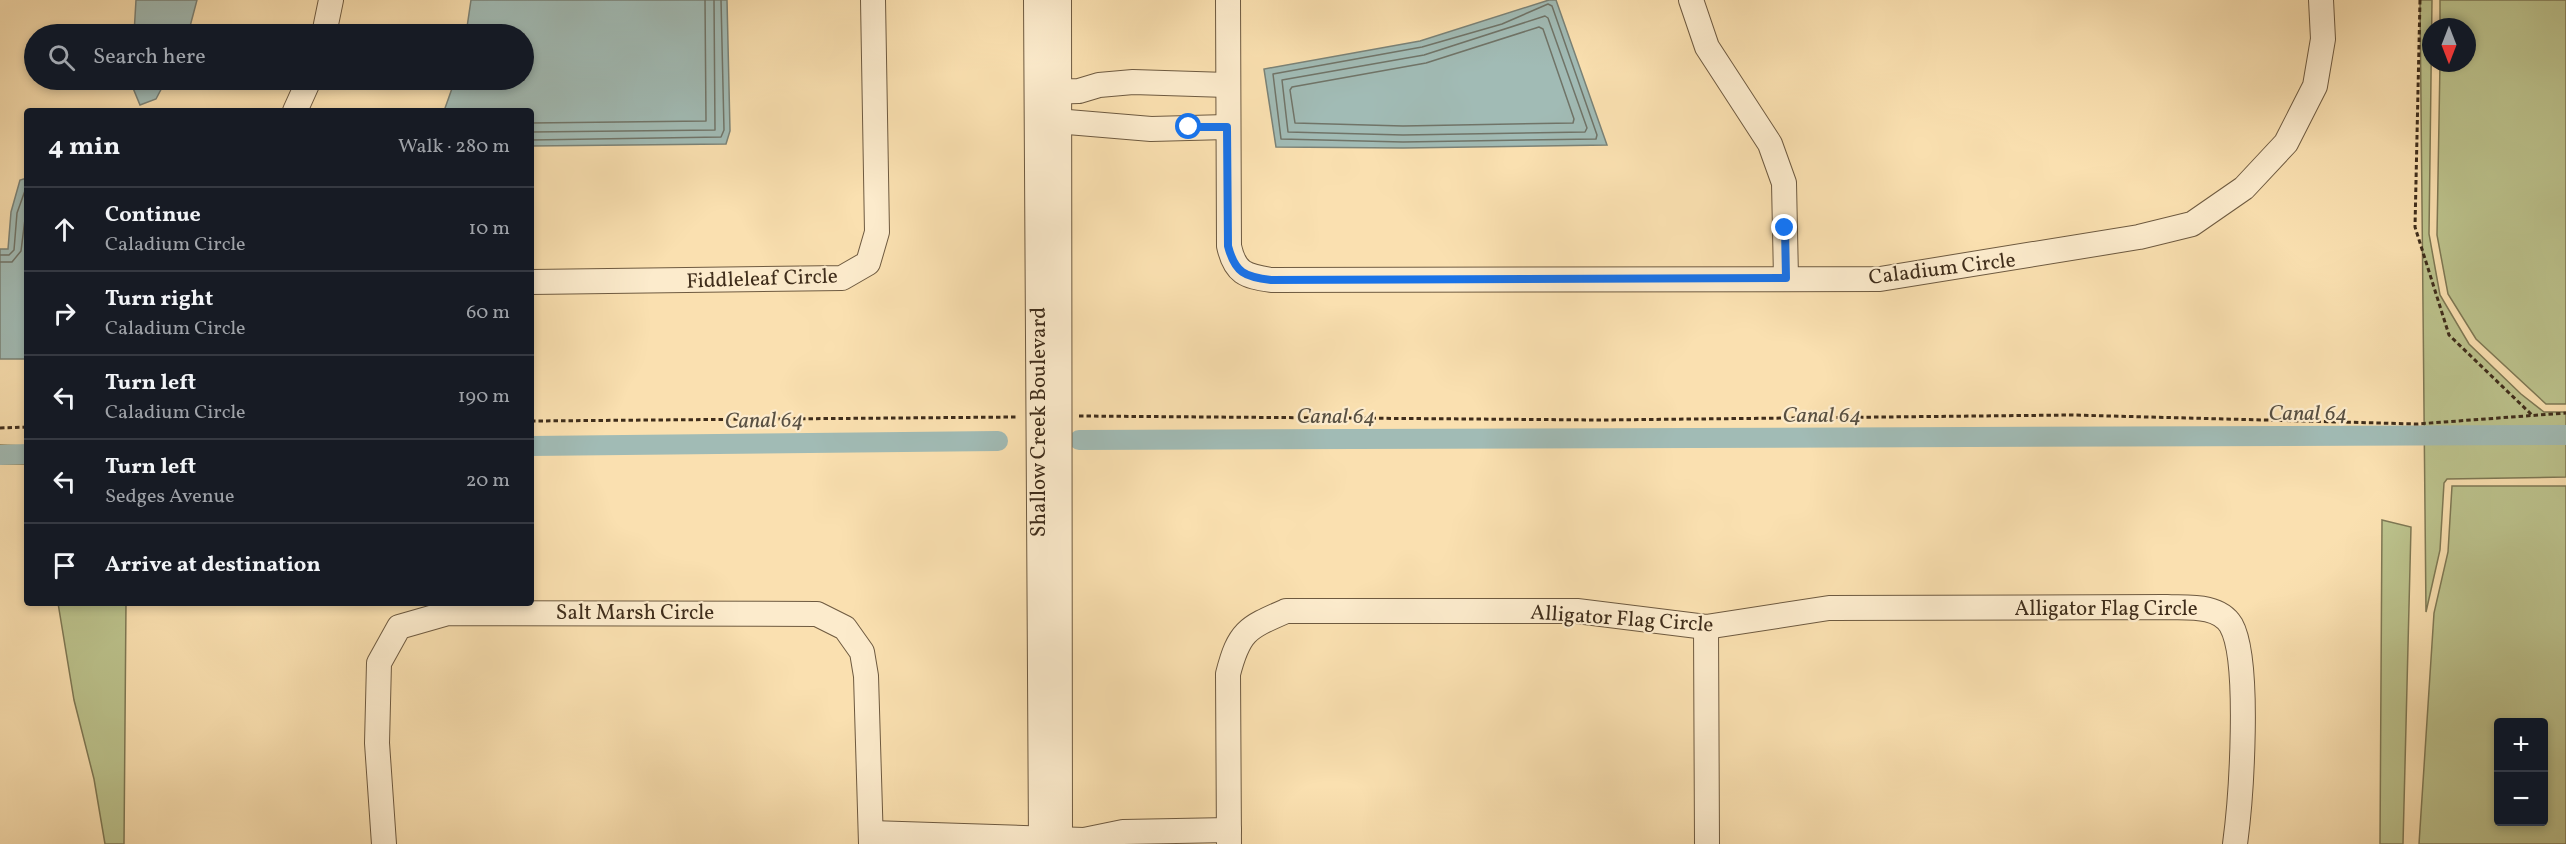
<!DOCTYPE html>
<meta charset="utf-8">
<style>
:root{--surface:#171b24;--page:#242831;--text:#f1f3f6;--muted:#9ea1a6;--line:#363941}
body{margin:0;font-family:Vollkorn,serif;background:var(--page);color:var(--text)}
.controls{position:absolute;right:18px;bottom:18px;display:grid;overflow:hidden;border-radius:6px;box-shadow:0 3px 9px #0003}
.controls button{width:54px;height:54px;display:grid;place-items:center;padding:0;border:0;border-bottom:2px solid var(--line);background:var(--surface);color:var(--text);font:30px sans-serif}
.compass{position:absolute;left:2422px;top:18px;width:54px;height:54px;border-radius:50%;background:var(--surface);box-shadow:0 3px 9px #0003;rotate:180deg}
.stop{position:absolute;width:18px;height:18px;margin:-14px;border:4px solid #1a73e8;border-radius:50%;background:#fff}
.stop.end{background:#1a73e8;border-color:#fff;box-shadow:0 2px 6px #0008}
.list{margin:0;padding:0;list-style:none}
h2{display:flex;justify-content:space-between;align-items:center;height:78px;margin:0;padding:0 24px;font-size:26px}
h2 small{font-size:20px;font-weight:400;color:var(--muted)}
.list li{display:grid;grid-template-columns:39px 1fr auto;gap:18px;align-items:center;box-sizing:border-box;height:84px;padding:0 24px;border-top:2px solid var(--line)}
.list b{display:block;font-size:22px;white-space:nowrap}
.list p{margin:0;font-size:20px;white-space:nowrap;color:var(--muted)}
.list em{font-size:20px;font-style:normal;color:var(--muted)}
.icon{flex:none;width:33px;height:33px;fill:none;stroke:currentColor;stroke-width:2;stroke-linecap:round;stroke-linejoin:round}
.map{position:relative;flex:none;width:2566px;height:844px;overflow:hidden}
.search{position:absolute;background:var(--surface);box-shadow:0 3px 9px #0003;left:24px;top:24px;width:510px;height:66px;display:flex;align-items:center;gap:15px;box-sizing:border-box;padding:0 21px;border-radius:33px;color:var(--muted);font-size:22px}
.panel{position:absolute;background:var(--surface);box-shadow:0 3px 9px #0003;left:24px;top:108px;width:510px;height:498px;border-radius:6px}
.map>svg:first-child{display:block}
</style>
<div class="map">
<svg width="2566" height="844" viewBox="0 0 2566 844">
<rect width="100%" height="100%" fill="#fae0b0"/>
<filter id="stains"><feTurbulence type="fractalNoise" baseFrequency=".00333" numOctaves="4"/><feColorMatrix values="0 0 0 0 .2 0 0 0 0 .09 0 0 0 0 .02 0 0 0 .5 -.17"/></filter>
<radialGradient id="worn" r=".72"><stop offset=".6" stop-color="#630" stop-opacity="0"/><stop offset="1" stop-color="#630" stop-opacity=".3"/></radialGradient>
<g fill="#bcc38d" stroke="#7e7854" stroke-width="1.5" fill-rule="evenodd">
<path d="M2420 0H2432L2429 234 2440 295 2469 344 2521 394 2544 412H2566V477L2447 479 2444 483 2440 550 2426 612Z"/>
<path d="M2440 0H2566V404H2546L2476 339 2448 294 2437 235 2440 63H2467V27H2440Z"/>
<path d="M0 445 27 446V464H0Z"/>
<path d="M2452 486H2566V844H2419L2434 613 2448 552ZM2498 722H2544V822H2498Z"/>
<path d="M2382 520 2411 527 2403 844H2380Z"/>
<path d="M58 603H126L124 844H105L94 779 74 700Z"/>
</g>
<g fill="#a1bbb5" stroke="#7a8277" stroke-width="1.5">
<path d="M136 0H197L188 34H134Z"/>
<path d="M471 0H727L730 131 726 144 531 146V111H444L455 80H524V34H466Z"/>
<path d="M1549 0H1556L1607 145 1403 148 1276 147 1264 69 1420 41Z"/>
<path d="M133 80H166L156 99 140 105 133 88Z"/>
<path d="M27 178V359H0V249H8L11 212 20 180Z"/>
</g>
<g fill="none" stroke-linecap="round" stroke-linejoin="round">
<g stroke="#707468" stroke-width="1.5">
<path d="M1548 4 1552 6 1597 135 1596 139 1403 142 1281 139 1273 74 1422 47 1502 24Z"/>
<path d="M1545 16 1548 18 1587 128 1585 132 1403 135 1288 132 1282 80 1424 55Z"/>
<path d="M1539 27 1543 29 1574 119 1573 123 1403 126 1295 123 1290 90 1292 87 1426 63Z"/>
<path d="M531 123 706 121 705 0"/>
<path d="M531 132 715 130 714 0"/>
<path d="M531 140 721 137 724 130 721 0"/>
<path d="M0 255H9L14 250 17 213 27 185"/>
<path d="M0 262H12L21 251 27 203"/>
</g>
<g stroke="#a1bbb5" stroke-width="20">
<path d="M1079 440 2566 435"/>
<path d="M531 446 998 441"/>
<path d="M0 455 27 454"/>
</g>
<defs>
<g id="minor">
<path d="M1036 0 1041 844"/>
<path d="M1059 0 1060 844"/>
<path d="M1228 0 1229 246C1235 273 1245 276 1271 280L1880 279 2139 237 2192 224 2244 188 2286 143 2315 86 2323 39 2321 0"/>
<path d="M1691 0 1707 47 1770 144 1784 183 1786 278"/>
<path d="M324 34 331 0"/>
<path d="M1044 92 1079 91 1099 85 1133 82 1227 85"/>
<path d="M295 111 309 80"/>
<path d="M1044 120 1151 129 1227 127"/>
<path d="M531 282 842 278 868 263 877 232 873 0"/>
<path d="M1706 627 1707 844"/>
<path d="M871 833 1084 840 1123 832 1229 830"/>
<path d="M384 844 377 743 379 663 399 627 448 613 817 614 845 628 862 652 866 676 871 844"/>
<path d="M1229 844 1228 674C1239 631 1247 628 1286 611H1577L1706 627 1829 608 2167 607C2187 608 2218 604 2231 625 2251 660 2241 800 2235 844"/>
</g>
</defs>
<use href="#minor" stroke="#6e5a40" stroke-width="26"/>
<g stroke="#3f2d1b" stroke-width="3" stroke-dasharray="4.5 3" stroke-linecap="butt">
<path d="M2420 0 2415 227 2449 335 2533 416"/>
<path d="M1079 416 1601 420 2072 415 2417 424 2566 413"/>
<path d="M531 421 1018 417"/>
<path d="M0 428 27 427"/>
</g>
<use href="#minor" stroke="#fcebcc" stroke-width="24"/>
</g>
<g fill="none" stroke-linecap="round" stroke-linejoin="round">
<path stroke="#1a73e8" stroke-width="8" d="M1189 127H1227L1228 246C1235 273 1245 277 1271 280L1786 278 1785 228"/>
</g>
<g text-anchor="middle" stroke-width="4.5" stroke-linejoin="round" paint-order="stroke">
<g font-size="21" fill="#3f2d1b" stroke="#fcebcc">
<text transform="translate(1942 268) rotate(-7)" y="7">Caladium Circle</text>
<text transform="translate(762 278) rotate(-2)" y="7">Fiddleleaf Circle</text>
<text transform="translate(1038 422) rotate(-90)" y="7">Shallow Creek Boulevard</text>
<text x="2106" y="615">Alligator Flag Circle</text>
<text x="635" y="619">Salt Marsh Circle</text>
<text transform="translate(1622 618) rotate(4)" y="7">Alligator Flag Circle</text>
</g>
<g font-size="22" font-style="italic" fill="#585042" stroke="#fcebcc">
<text x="2308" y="420">Canal 64</text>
<text x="1822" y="422">Canal 64</text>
<text x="1336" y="423">Canal 64</text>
<text transform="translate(764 419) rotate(-1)" y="8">Canal 64</text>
</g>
</g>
<rect width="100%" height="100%" filter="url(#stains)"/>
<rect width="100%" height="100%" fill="url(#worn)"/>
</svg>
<div class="controls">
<button>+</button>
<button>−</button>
</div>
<svg class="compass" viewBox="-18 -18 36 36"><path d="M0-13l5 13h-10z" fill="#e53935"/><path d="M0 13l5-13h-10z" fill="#9ea1a6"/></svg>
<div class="stop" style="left:1189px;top:127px"></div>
<div class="stop end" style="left:1785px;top:228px"></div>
<div class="search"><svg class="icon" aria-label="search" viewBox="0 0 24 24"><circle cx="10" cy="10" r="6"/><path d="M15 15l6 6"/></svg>Search here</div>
<section class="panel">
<h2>4 min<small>Walk · 280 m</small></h2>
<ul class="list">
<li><svg class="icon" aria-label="ahead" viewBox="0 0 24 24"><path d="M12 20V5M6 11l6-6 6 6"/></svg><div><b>Continue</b><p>Caladium Circle</p></div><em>10 m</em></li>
<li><svg class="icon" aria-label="right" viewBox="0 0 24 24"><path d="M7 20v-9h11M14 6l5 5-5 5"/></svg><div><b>Turn right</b><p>Caladium Circle</p></div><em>60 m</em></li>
<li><svg class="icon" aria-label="left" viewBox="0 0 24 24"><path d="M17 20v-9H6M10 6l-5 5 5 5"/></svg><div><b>Turn left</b><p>Caladium Circle</p></div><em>190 m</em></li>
<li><svg class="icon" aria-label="left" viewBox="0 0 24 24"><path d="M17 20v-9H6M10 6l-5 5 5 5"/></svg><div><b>Turn left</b><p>Sedges Avenue</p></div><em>20 m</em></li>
<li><svg class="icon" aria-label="arrive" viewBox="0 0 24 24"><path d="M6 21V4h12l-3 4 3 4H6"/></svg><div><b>Arrive at destination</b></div></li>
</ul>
</section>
</div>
